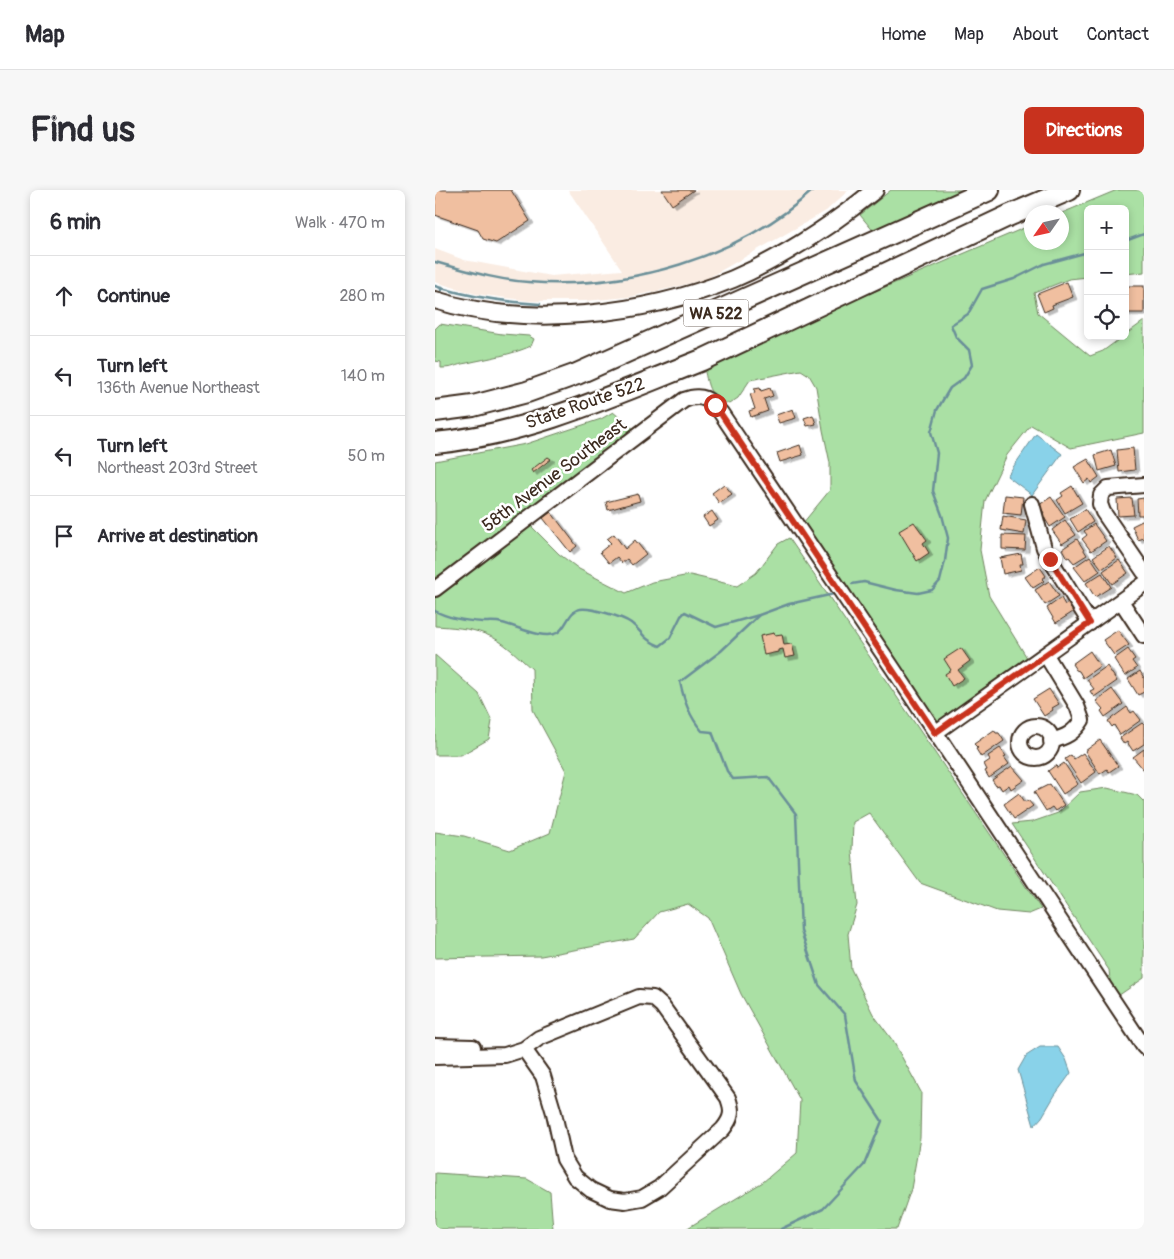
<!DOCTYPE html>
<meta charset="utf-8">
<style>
:root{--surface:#fff;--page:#f7f7f7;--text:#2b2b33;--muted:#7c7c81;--line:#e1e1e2;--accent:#c8321e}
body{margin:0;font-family:Pangolin,sans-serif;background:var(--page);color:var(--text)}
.controls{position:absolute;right:15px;top:15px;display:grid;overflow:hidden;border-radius:8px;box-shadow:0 2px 8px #0003}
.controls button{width:45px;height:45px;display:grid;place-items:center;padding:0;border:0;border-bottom:1px solid var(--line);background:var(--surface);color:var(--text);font:25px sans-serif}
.compass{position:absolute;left:589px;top:15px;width:45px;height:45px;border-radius:50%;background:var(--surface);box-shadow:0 2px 8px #0003;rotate:236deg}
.stop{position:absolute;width:15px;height:15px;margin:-11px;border:4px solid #c8321e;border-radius:50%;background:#fff}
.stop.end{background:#c8321e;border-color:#fff;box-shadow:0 1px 5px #0008}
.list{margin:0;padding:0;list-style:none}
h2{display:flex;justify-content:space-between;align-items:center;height:65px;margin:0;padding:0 20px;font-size:21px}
h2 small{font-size:16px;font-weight:400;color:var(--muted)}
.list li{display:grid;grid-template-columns:32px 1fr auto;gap:15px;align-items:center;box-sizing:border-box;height:80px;padding:0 20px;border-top:1px solid var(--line)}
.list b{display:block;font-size:19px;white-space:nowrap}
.list p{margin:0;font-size:16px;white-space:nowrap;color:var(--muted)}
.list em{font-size:16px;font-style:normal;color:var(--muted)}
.icon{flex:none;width:28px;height:28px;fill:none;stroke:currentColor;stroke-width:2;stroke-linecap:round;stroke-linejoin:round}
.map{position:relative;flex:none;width:709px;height:1039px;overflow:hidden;border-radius:8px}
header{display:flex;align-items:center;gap:30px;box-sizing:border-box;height:70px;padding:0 25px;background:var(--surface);border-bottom:1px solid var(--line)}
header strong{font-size:24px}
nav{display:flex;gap:28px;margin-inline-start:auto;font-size:18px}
.intro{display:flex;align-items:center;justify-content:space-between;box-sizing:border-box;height:120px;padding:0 30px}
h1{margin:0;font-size:35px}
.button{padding:12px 22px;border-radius:8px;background:var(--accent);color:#fff;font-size:18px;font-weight:700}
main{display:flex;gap:30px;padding:0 30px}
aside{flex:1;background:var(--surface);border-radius:8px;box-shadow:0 2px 8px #0003}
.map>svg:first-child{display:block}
</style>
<header>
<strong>Map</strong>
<nav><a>Home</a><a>Map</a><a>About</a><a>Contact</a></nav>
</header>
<div class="intro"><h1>Find us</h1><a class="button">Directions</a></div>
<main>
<aside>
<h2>6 min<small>Walk · 470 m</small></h2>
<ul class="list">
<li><svg class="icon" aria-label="ahead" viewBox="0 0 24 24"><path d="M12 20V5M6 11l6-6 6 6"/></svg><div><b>Continue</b></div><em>280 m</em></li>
<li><svg class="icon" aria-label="left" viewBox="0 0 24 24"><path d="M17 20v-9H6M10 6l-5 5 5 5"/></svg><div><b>Turn left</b><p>136th Avenue Northeast</p></div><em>140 m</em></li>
<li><svg class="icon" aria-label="left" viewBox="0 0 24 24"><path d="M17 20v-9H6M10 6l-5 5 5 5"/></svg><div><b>Turn left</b><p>Northeast 203rd Street</p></div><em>50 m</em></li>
<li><svg class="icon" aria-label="arrive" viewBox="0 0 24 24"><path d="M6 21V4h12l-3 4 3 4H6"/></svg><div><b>Arrive at destination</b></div></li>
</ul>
</aside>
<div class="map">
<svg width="709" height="1039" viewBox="0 0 709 1039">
<defs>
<filter id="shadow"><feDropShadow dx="4" dy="2.5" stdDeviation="0" flood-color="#0004"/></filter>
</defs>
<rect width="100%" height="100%" fill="#fff"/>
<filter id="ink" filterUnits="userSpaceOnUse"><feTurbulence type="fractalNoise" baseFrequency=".02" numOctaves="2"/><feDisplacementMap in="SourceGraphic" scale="10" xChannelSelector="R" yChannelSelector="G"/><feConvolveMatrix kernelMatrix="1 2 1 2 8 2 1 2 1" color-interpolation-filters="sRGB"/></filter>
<g filter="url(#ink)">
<path fill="#faece2" d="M133 0H414L391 21 271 89 237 98 194 107 150 111H95L41 104 0 92V59L29 70 116 86 187 80Z"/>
<g fill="#aae0a4" stroke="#728561">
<path d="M456 0H533L440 43 425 25Z"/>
<path d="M682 0H709V82L690 84V19H653V87L634 89 599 103 603 123 655 166 668 161 709 131V243L636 258 596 235 572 265 550 311 545 360 554 406 594 471 504 534 368 333 395 300V273L388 240 381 197 374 185 366 180 315 190 303 208 294 214C275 206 274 201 270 182L276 171 596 35V52H626L627 23Z"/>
<path d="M5 134 67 144 94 146 99 149 96 156C76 165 54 168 32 173 19 175 20 178 6 178V172L0 171V139Z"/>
<path d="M178 222 200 240 0 394V271L91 254 166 229Z"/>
<path d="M96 336 124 364 144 379 191 403 217 392 255 385 302 396 321 383 343 354 354 348 606 719 594 724 562 721 485 693 434 623 418 632 417 661 422 715 413 744 416 779 438 824 458 851 486 902 485 948 476 999 462 1039H251L328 992 362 963 365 910 306 804 273 728 253 714 224 722 199 749 106 766 0 768V642L29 646 75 660 115 643 131 581 98 520 97 479C83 467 68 450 50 444 35 438 16 437 0 436V408Z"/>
<path d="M0 465 44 504 57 531 54 549 26 565H0Z"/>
<path d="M672 598 702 605 709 612V788L677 810 674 780 577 634 597 632 623 623 645 602Z"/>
<path d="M0 983 92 989 115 1002 118 1039H0Z"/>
</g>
<g fill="#89d2e9" stroke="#6a8f98">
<path d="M601 244 627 264 597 305 572 286Z"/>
<path d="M605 857H623L631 869 636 883 620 905 607 927 599 936 583 880 591 866Z"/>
</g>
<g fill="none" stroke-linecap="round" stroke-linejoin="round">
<g stroke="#6a8f98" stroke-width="2.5">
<path d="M690 51 709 44"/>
<path d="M0 72C30 80 61 90 93 92 192 100 304 68 378 0"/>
<path d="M0 96 6 98V100"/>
<path d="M6 98C40 108 70 112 105 114"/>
<path d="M417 394 429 392 461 400 483 403 497 400 505 391 510 371 513 348 507 325 498 301 502 263 496 242 502 220 515 198 529 188 537 175 534 160 521 147 516 135 533 124 547 99 579 89 609 74 653 62"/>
<path d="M0 421C15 429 31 431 48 432 54 432 61 431 67 433 81 436 108 450 122 443 132 438 133 421 145 419 155 417 188 427 196 433 209 443 207 449 225 456L235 448 246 426 250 422 281 437 324 425 354 414 399 404"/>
<path d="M324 425 286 461 245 492C249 510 254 526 267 541L277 542 292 581 298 589 333 587 361 624 366 741 384 795 410 825 421 891 447 931 429 975 388 1019 346 1039"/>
</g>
</g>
<g fill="#f0bfa0" stroke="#3b2a1e" filter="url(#shadow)">
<path d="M0 0H76L95 31 61 53 48 49 43 40 0 25Z"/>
<path d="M227 0H259L237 15Z"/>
<path d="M632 92 638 107 617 115 618 118 609 122 602 104Z"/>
<rect x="690" y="96" width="19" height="27"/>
<path d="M325 198 326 201 335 198 338 206 329 209 333 221 316 227 314 221 320 219 315 204 320 203 319 199Z"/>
<path d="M358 219 361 228 344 233 341 225Z"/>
<path d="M378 225 381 234 372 236 369 228Z"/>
<path d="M365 255 368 265 345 272 342 263Z"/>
<path d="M698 258 700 280 684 282 682 260Z"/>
<path d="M676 260 681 276 664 281 660 265Z"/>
<path d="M113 267 116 269 98 283 96 280Z"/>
<path d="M653 269 664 287 656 293 654 289 649 293 639 277Z"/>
<path d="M289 294 297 304 284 313 277 303Z"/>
<path d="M637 296 647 313 630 323 622 310 628 306 626 303Z"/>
<path d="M203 304 205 311 173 320 171 312Z"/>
<path d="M570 305 588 307 586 325 568 323Z"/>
<path d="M616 307 630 327 615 337 607 324 609 323 604 315Z"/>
<path d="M697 308 699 325 683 326 682 309Z"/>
<path d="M709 308V325H703L702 309Z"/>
<path d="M650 319 658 332 643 342 635 329Z"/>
<path d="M277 321 283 330 274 336 268 327Z"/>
<path d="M116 322 142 356 135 362 108 328Z"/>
<path d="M568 326 591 330 589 344 566 340Z"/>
<path d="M630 330 641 345 627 354 617 340Z"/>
<path d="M709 330V348L703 350 697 336Z"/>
<path d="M479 332 492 350 488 353 494 363 482 371 464 341Z"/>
<path d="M659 334 671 351 656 361 647 349 652 345 649 341Z"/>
<path d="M179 344 190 359 200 350 211 364 197 375 192 369 187 373 182 367 174 373 165 362 176 353 172 349Z"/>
<path d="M567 345 591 346 590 360 567 359Z"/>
<path d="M642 349 652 365 639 373 634 367 632 368 627 359Z"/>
<path d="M674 356 682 368 667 379 658 367Z"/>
<path d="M586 364 588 374H585L586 380 568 384 565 368Z"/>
<path d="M655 366 665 381 650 391 639 377Z"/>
<path d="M684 370 693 383 677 394 668 381Z"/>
<path d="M605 377 611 386 607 389 609 391 598 398 590 387Z"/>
<path d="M667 383 676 397 660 407 651 393Z"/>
<path d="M614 391 624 406 610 415 600 400Z"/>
<path d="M626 408 630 415 633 413 638 422 621 433 612 418Z"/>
<path d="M683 440 694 455 679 465 668 450Z"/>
<path d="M339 443 340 445 347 444 349 455 357 454 360 466 350 468 348 459 343 460V462L329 465 325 446Z"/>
<path d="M526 458 535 471 523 480 529 488 517 496 510 484 516 480 509 469Z"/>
<path d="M693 459 700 469 697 471 702 478 690 486 679 469Z"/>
<path d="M655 461 665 476 648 488 644 481 641 480 637 474Z"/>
<path d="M672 476 682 491 659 507 655 501 659 499 652 490Z"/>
<path d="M705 481 709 488V502L703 505 693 489Z"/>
<path d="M614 499 624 514 617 518 618 520 609 526 598 509Z"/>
<path d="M677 499 688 514 670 527 666 521 668 519 661 511Z"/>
<path d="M692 517 696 523 699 521 706 530 685 545 679 535 677 537 673 531Z"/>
<path d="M707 533 709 535V554L698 561 692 552 689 554 685 548Z"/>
<path d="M559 540 561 543H564L569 551 546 567 541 559 543 558 539 554Z"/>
<path d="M665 550 683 576 674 582 672 579 665 584 650 561Z"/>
<path d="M565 558 571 566 569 567 574 574 554 588 550 581 552 580 549 574 555 570 553 566Z"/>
<path d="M709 559V580L698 567Z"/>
<path d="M648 563 661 582 646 593 630 569 636 565 639 569Z"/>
<path d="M629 573 643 594 628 604 613 581 621 575 622 578Z"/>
<path d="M577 576 589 590 576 599 574 595 567 600 564 595 561 596 557 590Z"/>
<path d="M615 594 629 615 620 621 617 617 611 621 599 602Z"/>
<path d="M584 603 590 612 593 610 598 616 579 629 569 614Z"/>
</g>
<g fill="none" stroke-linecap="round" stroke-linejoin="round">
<defs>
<g id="minor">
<path d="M709 295 673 298 666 305 665 314 668 322 709 382"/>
<path d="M597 314 609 358 615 369 655 433"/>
<path d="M0 399 249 210C267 203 275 209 286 223L457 477 709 857"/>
<path d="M686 411 709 446"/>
<path d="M611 465 642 516 647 530C639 543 631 547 616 551"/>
<circle cx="601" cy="552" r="16"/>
<path d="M500 543 709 394"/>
<path d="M0 856 38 857"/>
<path d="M0 867 70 865 89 859 104 848 204 807 218 808 227 816 293 908C298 921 297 928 288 939L224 998 207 1008 190 1011 175 1009 156 1000 140 987 129 969 119 923 108 886 89 859"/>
</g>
<path id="major" d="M0 110C92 139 210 125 298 89 349 67 397 35 440 0"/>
<g id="highway">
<path d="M0 221 38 216 92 202 142 184 554 0"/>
<path d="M0 253C94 244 181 204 267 170L573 26 634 0"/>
</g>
</defs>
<use href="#minor" stroke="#3b2a1e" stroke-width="18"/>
<use href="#major" stroke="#3b2a1e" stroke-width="20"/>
<use href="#highway" stroke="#3b2a1e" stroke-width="24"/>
<use href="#minor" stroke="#fff" stroke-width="14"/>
<use href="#major" stroke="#fff" stroke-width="16"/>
<use href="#highway" stroke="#fff" stroke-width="20"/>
</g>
</g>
<g fill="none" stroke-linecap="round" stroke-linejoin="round" filter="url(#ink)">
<path stroke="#c8321e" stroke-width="6" d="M280 215 500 543 655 433 615 369"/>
</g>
<g text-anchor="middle" stroke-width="5" stroke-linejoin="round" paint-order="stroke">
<rect fill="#fff" stroke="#766a62" stroke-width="1" x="248.5" y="109.5" width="65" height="27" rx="4"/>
<g font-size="16" font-weight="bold" fill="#3b2a1e">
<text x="281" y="129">WA 522</text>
</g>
<g font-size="18" fill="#3b2a1e" stroke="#fff">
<text transform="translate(150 213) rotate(-19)" y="6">State Route 522</text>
<text transform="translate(119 285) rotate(-37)" y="6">58th Avenue Southeast</text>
</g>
</g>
</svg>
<div class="controls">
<button>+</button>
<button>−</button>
<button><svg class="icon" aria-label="locate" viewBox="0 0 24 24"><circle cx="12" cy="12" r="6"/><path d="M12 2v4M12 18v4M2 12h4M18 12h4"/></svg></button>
</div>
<svg class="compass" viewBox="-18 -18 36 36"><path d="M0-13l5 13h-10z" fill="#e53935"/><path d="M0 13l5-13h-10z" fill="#7c7c81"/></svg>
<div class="stop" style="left:280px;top:215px"></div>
<div class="stop end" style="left:615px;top:369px"></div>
</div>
</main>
